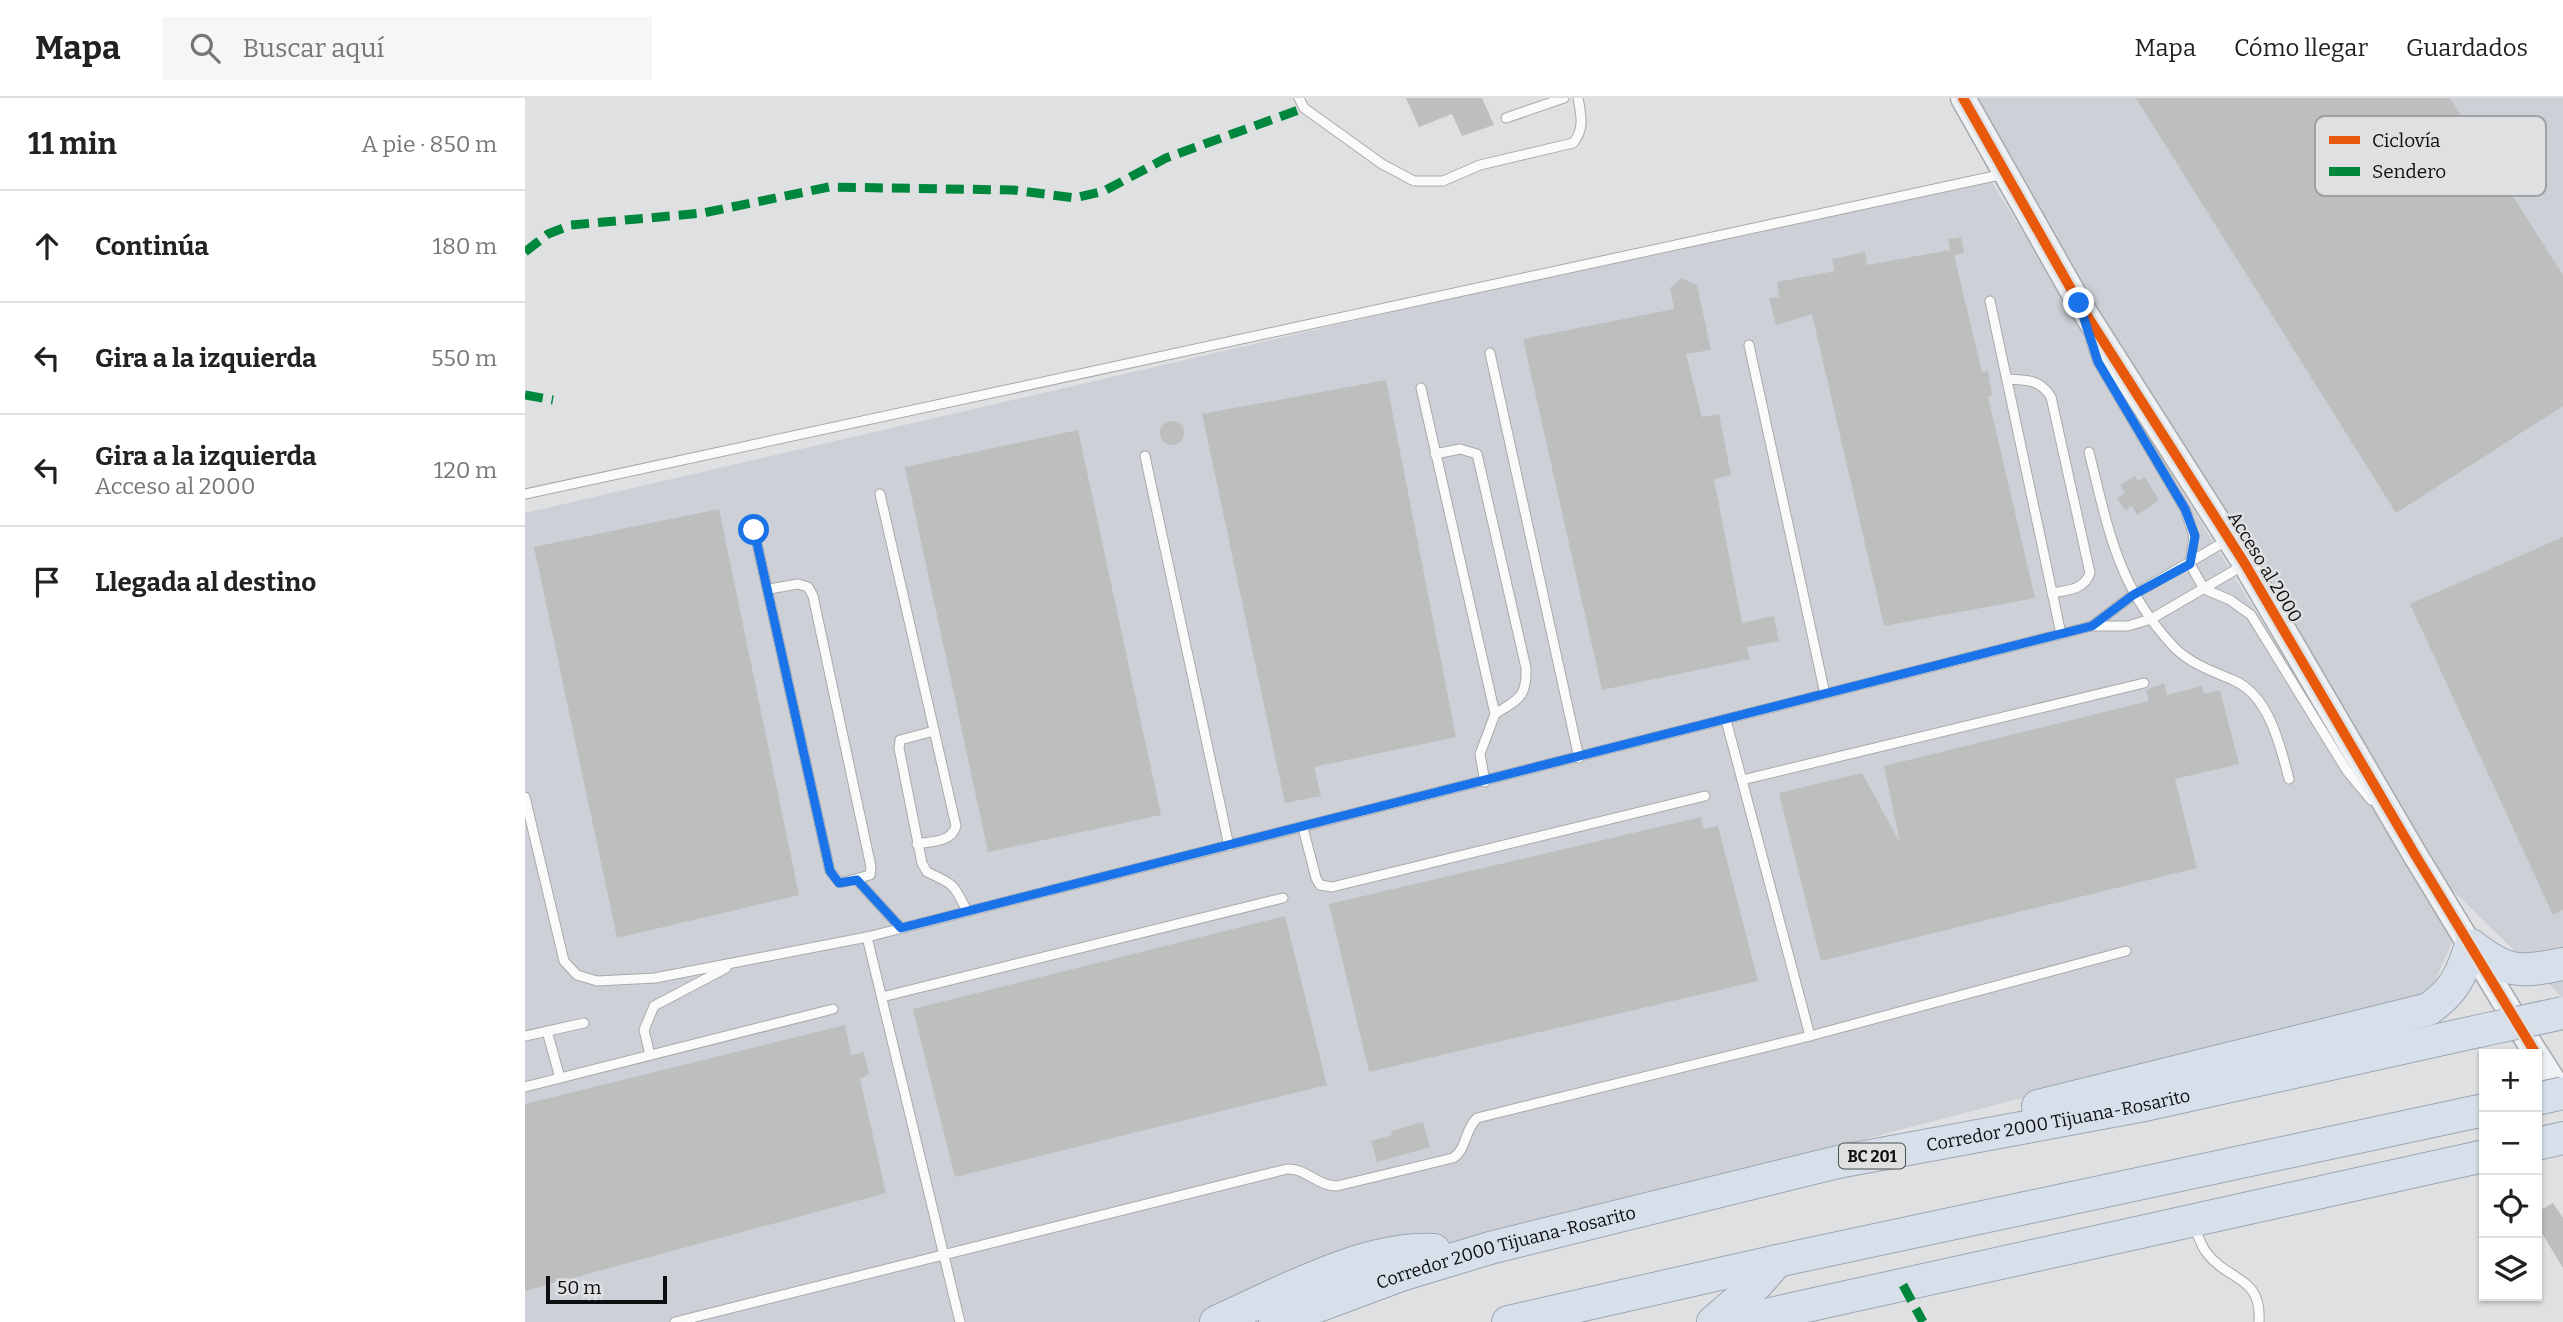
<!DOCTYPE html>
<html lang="es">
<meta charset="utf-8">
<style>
:root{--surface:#fff;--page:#f6f6f6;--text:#222;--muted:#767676;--line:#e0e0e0}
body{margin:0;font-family:Bitter,serif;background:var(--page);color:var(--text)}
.controls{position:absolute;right:21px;bottom:21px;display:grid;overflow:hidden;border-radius:0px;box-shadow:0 2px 5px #0004}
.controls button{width:63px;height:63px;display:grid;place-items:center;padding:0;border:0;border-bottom:2px solid var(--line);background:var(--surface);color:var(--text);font:35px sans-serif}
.scale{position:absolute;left:21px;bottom:18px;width:121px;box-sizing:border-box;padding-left:7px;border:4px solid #0d0e0f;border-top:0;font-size:19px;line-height:24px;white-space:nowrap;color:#0d0e0f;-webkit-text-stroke:5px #dee0e2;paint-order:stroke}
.stop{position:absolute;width:21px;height:21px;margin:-16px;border:5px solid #1a73e8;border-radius:50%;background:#fff}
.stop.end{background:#1a73e8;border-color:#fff;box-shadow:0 2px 7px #0008}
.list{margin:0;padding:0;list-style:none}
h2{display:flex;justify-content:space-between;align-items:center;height:91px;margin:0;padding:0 28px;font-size:30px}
h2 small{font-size:23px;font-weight:400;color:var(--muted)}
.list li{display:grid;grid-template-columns:46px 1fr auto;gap:21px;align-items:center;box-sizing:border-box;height:112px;padding:0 28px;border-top:2px solid var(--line)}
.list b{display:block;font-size:26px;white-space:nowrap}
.list p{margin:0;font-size:23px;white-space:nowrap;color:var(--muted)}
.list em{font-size:23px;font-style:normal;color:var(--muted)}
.icon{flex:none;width:38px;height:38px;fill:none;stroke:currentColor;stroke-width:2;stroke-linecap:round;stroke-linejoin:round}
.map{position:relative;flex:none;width:2038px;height:1224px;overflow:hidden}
header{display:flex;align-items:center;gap:42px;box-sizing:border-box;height:98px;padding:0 35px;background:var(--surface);border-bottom:2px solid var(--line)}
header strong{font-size:33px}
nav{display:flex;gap:38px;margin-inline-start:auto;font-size:24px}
.search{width:490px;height:63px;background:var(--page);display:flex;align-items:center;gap:18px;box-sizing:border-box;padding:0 24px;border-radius:0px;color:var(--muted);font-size:26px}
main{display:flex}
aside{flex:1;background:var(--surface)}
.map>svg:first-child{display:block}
</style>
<header>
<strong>Mapa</strong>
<div class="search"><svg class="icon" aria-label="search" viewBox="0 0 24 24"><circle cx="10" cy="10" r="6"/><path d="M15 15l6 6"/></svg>Buscar aquí</div>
<nav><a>Mapa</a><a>Cómo llegar</a><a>Guardados</a></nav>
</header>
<main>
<aside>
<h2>11 min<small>A pie · 850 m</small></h2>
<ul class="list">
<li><svg class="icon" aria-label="ahead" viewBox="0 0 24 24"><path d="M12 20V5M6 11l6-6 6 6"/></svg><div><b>Continúa</b></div><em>180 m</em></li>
<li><svg class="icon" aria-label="left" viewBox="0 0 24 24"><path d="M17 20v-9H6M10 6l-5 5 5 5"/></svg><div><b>Gira a la izquierda</b></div><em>550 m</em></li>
<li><svg class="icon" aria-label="left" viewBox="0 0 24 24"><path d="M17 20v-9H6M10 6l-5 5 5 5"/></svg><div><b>Gira a la izquierda</b><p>Acceso al 2000</p></div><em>120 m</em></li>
<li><svg class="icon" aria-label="arrive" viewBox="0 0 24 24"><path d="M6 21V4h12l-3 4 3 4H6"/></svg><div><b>Llegada al destino</b></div></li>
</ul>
</aside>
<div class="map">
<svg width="2038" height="1224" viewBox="0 0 2038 1224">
<rect width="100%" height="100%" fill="#dfe0e1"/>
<g fill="#cdd1d7">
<path d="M1432 0H2038V900L1889 755Z"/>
<path d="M1462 76 1930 838 1905 894 794 1183 694 1224H0V415Z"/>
</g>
<g fill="#bdbebe">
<path d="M881 0H957L969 27 937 38 927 16 894 29Z"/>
<path d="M1611 0H1925L2038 177V308L1871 415Z"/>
<path d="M1436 139 1439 155 1429 157 1457 274 1463 273 1467 298 1463 299 1510 500 1359 528 1287 216 1251 227 1244 200 1254 199 1252 184 1310 173 1307 161 1340 154 1342 167 1425 152 1423 141Z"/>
<path d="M1156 180 1172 187 1186 252 1161 256 1177 319 1194 316 1206 377 1189 381 1217 525 1249 518 1254 543 1222 549 1225 561 1077 592 998 241 1149 211 1145 190Z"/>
<path d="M861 282 931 639 789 669 796 698 760 705 677 316Z"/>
<circle cx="647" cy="335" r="12"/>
<path d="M553 332 636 717 463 754 380 369Z"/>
<path d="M1610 378 1613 383 1620 379 1634 402 1612 417 1607 408 1600 412 1592 400 1600 395 1595 387Z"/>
<path d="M194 411 274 797 92 840 9 449Z"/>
<path d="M2038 439V812L2028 817 1885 506Z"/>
<path d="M1639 585 1642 597 1677 588 1679 596 1695 592 1714 666 1650 681 1672 770 1296 863 1254 695 1337 675 1375 745 1359 668 1624 603 1621 592Z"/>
<path d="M1176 719 1179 731 1193 728 1233 883 844 974 804 806Z"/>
<path d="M760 818 802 987 430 1079 388 911Z"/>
<path d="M320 927 326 957 339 954 344 976 335 981 361 1095 0 1193V1006Z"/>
<path d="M898 1024 905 1049 852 1064 846 1043 867 1037 866 1033Z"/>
<path d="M2028 1105 2038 1120V1170L2012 1127V1114Z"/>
</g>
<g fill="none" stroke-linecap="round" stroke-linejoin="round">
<defs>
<g id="lane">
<path d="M774 0 779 10 857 66 889 83H918L955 67 1048 45C1060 31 1056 17 1053 0"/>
<path d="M981 20 1039 0"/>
<path d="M1465 203 1536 536"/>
<path d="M1566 243 1573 264 1660 411 1669 438 1665 466 1679 491 1705 502 1726 517 1822 673 1846 702"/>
<path d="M1224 247 1300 596"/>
<path d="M965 255 1054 660"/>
<path d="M1482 281C1501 282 1515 281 1526 299L1565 475C1559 492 1543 492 1527 495"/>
<path d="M896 290 970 616 955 656 960 684"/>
<path d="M1564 354C1583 430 1592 488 1648 548 1665 566 1687 573 1708 582 1744 597 1755 647 1764 681"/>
<path d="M910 356 935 351 952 356 1001 570C1002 600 993 601 970 616"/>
<path d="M620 358 704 748"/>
<path d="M0 396 1479 76"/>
<path d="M355 396 431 728C426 745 407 743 392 746"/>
<path d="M229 432 305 773 315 785 345 777 346 769 288 498 283 489 273 486 244 491"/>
<path d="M1567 528 1608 497 1701 443"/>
<path d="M1201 622 1285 938"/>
<path d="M409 633 375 642 374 650 397 765 402 774C430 787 428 785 442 813"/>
<path d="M1217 682 1619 585"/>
<path d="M0 699 39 863 52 877 72 883 130 880 342 839 1536 536 1567 528H1603L1626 521 1719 467"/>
<path d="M778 730 791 780 795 787 807 789 1180 698"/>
<path d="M332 782 376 830"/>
<path d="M342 839 435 1224"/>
<path d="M357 899 758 800"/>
<path d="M22 933 35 980"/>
<path d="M0 938 59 925"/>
<path d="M125 957 119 932 129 908 201 870"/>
<path d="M0 989 308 911"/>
<path d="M1669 1129C1673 1137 1676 1147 1681 1154 1703 1184 1737 1177 1734 1224"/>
<path d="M150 1224 762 1071C781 1070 792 1088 812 1088L928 1060C942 1051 939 1033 952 1020L1285 938 1601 853"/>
</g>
<g id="secondary">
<path d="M1438 0 1554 205 1720 466 1889 755 2011 956"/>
<path d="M2012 957 2038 998"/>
</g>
<g id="highway">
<path d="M1513 1008 1904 911C1930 892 1936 878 1946 847 1981 875 1995 875 2038 866"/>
<path d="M2012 1046 2038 1040"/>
<path d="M691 1224C754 1196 839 1148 909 1152"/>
<path id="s1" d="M750 1224 876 1177 965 1150 1313 1064 1620 1007 1954 933"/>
<path d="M983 1224 1252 1163 1959 1012"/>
<path d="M1188 1224 1232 1186 1252 1163"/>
<path d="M1209 1224 1959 1058"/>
</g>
</defs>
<use href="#lane" stroke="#a8a9aa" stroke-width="11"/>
<use href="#secondary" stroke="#a8a9aa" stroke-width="27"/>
<use href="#highway" stroke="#9ca6b1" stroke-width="34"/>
<use href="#lane" stroke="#fafafa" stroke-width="9"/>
<use href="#secondary" stroke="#eff2f5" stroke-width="24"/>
<use href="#highway" stroke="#d6dfea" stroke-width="32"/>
<defs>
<g id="highway-bridge">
<path d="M1954 933 2038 915"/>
<path d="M2012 1001 2038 995"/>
</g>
</defs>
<use href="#highway-bridge" stroke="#9ca6b1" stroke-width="34" stroke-linecap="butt"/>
<use href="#highway-bridge" stroke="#d6dfea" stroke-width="32"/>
<g stroke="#00873e" stroke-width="9" stroke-dasharray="18 9" stroke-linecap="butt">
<path d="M0 154 23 136 46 127 178 115 304 89 488 92 550 100 579 93 641 60 779 10"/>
<path d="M0 297 28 302"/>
<path d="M1378 1187 1398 1224"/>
</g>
<defs>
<path id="cycleway" d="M1438 0 1554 205 1720 466 1889 755 2011 956"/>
</defs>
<use href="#cycleway" stroke="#dee0e2" stroke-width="15"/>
<use href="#cycleway" stroke="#e8590c" stroke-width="10"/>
</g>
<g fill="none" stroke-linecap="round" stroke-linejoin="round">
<path stroke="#1a73e8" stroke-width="9" d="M229 432 305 773 314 785 332 782 376 830 1567 528 1608 497 1665 466 1670 438 1660 411 1573 264 1554 205"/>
</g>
<g text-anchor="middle" stroke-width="5" stroke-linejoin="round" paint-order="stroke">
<rect fill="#dee0e2" stroke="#4c4d4e" stroke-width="2" x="1314" y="1045.5" width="66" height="25" rx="5"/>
<g font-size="16" font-weight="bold" fill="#0d0e0f">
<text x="1347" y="1064">BC 201</text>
</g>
<g font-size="18" fill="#0d0e0f" stroke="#dee0e2">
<text transform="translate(1740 469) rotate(59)" y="6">Acceso al 2000</text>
<text dy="6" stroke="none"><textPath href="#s1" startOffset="810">Corredor 2000 Tijuana-Rosarito</textPath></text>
<text dy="6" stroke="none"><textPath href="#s1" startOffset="243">Corredor 2000 Tijuana-Rosarito</textPath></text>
</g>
</g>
<rect x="1790" y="18" width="231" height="80" rx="10" fill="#dee0e2" stroke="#9fa1a3" stroke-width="2"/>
<rect x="1804" y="38" width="31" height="8" fill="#e8590c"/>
<rect x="1804" y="69" width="31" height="9" fill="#00873e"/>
<g font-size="19" fill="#0d0e0f">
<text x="1847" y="49">Ciclovía</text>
<text x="1847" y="80">Sendero</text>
</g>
</svg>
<div class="controls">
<button>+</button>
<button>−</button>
<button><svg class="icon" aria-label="locate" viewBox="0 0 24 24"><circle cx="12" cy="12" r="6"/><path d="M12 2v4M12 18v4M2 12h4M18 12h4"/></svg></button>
<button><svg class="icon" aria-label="layers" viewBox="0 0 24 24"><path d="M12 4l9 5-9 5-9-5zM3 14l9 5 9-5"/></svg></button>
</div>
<div class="scale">50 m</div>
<div class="stop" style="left:229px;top:432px"></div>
<div class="stop end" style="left:1554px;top:205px"></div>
</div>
</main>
